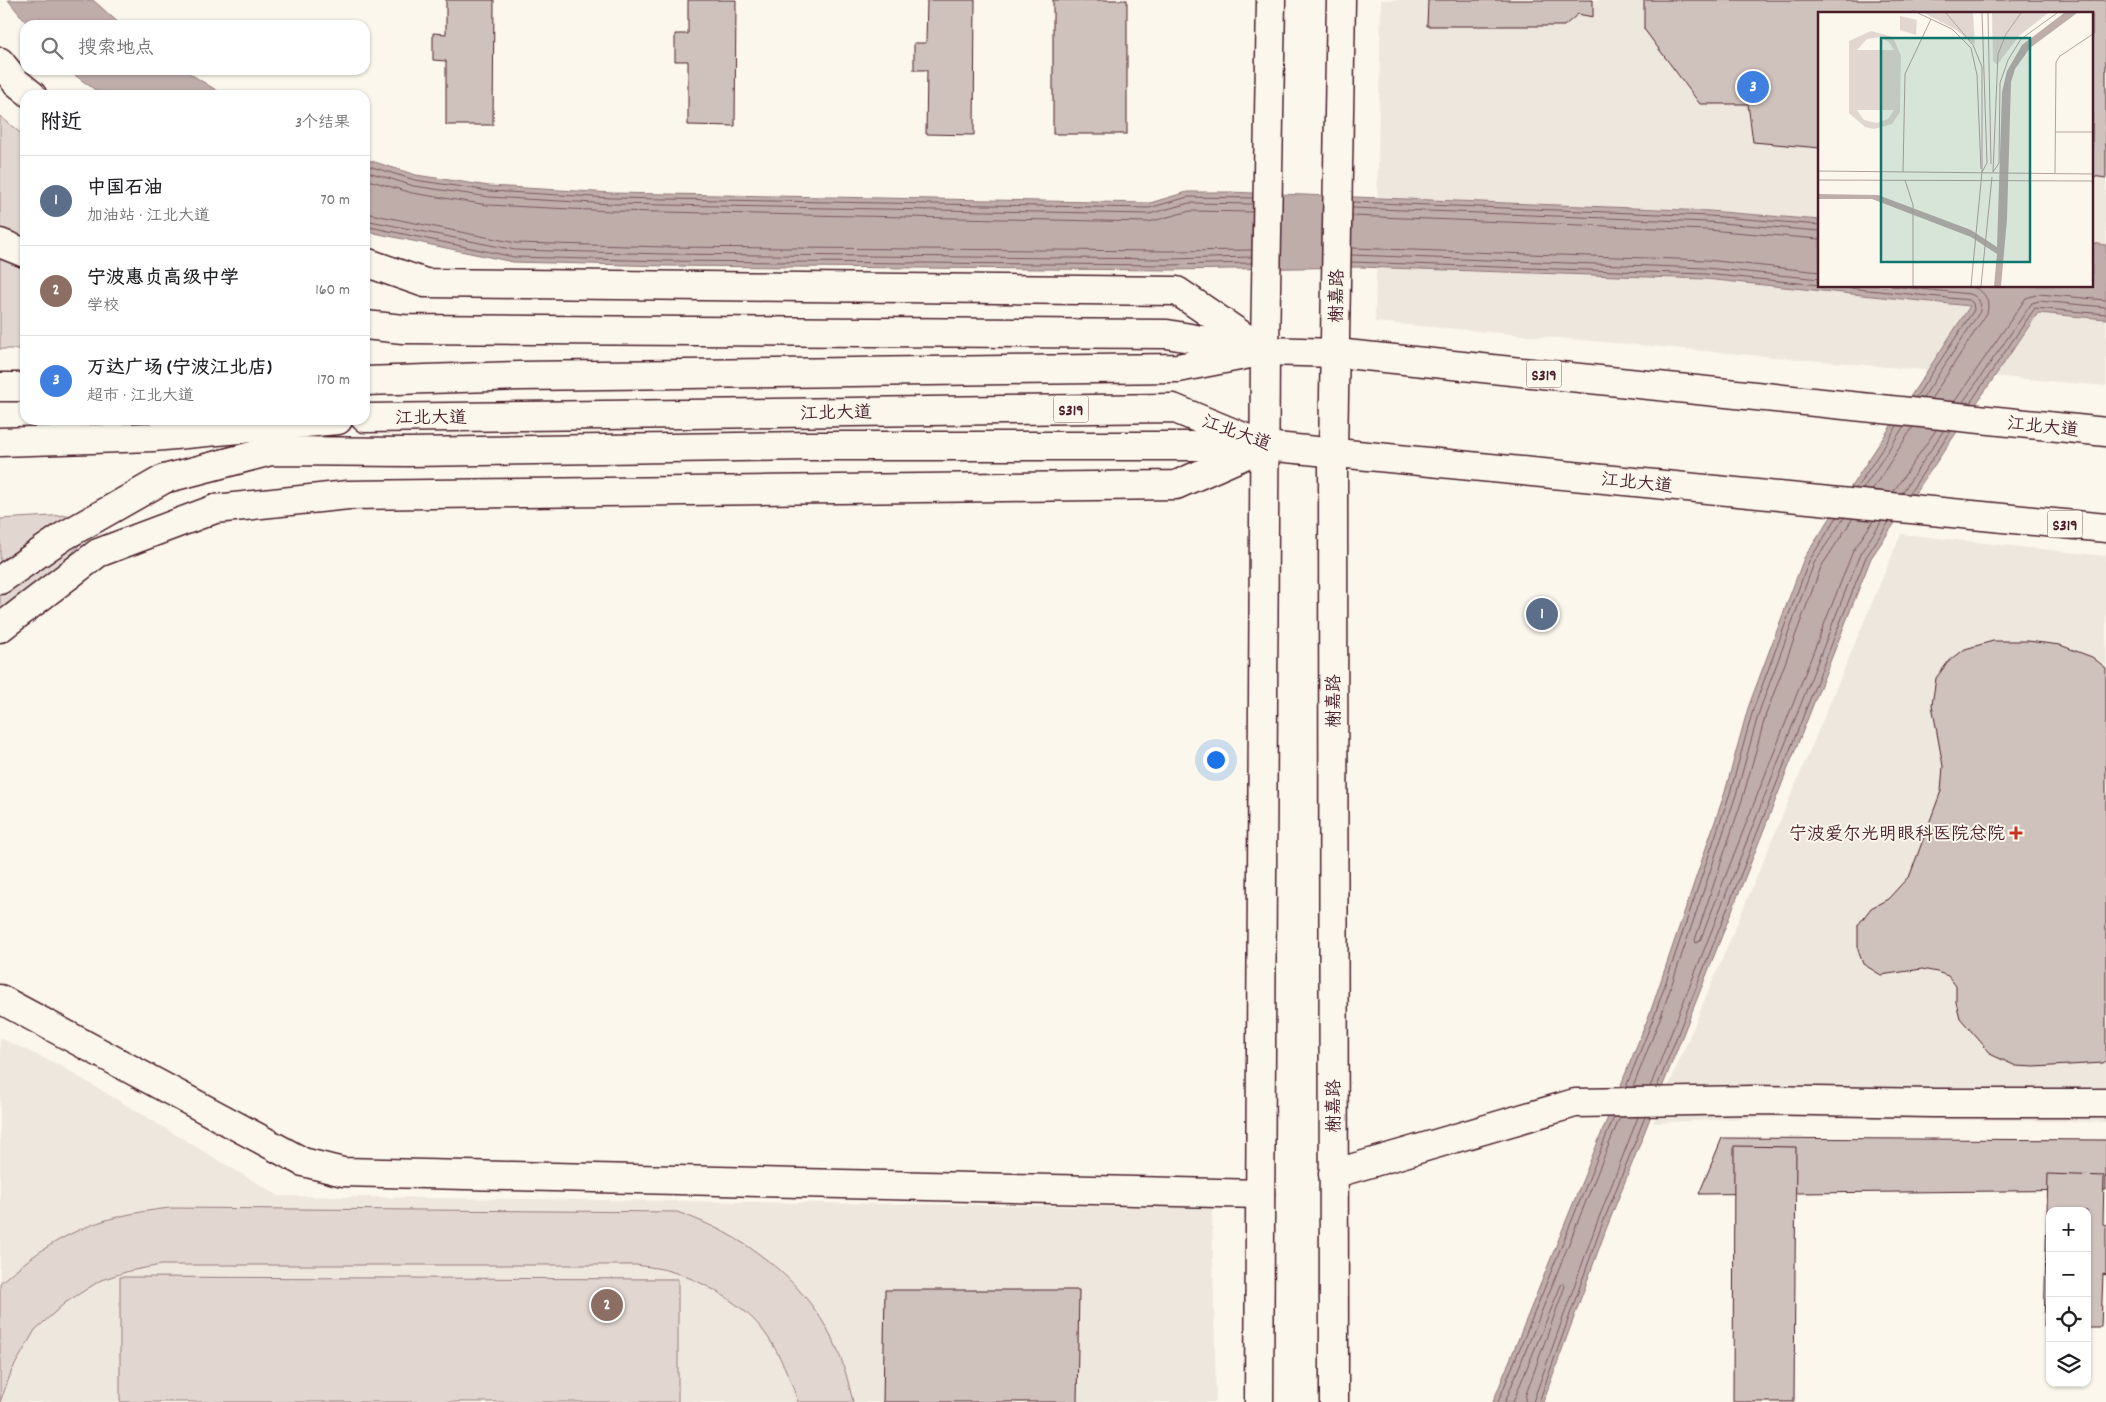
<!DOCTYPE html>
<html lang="zh">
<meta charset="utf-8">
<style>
:root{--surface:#fff;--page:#f6f6f6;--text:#202124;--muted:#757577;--line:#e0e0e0;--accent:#0f766e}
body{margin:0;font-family:Dekko,"LXGW WenKai TC",sans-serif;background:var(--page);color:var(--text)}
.controls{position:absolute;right:15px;bottom:15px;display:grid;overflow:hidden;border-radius:10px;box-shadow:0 1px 4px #0004}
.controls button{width:45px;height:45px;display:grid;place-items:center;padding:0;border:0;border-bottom:1px solid var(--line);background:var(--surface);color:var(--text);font:25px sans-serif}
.you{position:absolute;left:1215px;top:759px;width:18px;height:18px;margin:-12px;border:4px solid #fff;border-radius:50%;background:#1a73e8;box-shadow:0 0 0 8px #1a73e833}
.badge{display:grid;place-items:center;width:32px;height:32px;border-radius:50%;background:var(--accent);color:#fff;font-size:16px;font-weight:700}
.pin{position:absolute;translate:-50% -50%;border:2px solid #fff;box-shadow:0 1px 5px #0006}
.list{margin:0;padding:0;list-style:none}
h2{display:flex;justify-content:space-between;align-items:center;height:65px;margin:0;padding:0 20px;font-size:21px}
h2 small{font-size:16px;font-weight:400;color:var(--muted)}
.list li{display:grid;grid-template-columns:32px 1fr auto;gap:15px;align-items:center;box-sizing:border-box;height:90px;padding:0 20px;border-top:1px solid var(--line)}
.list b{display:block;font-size:19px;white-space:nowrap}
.list p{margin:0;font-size:16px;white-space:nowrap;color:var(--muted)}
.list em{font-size:16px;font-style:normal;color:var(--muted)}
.icon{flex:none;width:28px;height:28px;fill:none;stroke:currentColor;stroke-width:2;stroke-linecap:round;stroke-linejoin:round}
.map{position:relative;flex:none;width:2106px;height:1402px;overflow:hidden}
.search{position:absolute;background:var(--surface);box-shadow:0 1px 4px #0004;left:20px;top:20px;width:350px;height:55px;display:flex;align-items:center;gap:12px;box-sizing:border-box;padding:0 18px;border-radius:15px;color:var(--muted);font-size:19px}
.panel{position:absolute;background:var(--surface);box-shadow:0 1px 4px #0004;left:20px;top:90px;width:350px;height:335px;border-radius:15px}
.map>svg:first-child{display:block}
</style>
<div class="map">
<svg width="2106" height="1402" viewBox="0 0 2106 1402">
<rect width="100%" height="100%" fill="#fbf7ec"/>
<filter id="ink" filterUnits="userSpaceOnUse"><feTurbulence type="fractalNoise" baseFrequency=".02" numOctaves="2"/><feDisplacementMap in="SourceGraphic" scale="10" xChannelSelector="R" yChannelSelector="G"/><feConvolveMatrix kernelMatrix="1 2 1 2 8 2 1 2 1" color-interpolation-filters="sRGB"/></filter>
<g filter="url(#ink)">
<g fill="#eee7de" fill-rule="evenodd">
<path d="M1381 0H2106V386L1375 322ZM1820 14H2092V286H1820Z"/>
<path d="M1901 534 2106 556V1122L1764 1117 1653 1123Z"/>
<path d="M0 1038 59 1065 279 1196 1212 1208 1216 1402H0Z"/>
</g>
<g fill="#e2d7d0" stroke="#967b7e">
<path d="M0 116 25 137V349H0Z"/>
<path d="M68 515 83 522 85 530 84 540 53 574 0 618V519Z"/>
<path d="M170 1208 677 1212C742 1234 802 1277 833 1340 843 1359 848 1381 853 1402H798C790 1378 780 1354 765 1333 745 1305 705 1282 673 1272 662 1268 648 1267 636 1265H161L129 1271 101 1280 65 1303 35 1330 12 1370 0 1402V1283C56 1234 97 1216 170 1208Z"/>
<path d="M120 1277 678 1279V1402H120Z"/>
</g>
<g fill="#bfadaa" stroke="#907477">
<path d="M8 0H93L121 25H28Z"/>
<path d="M68 70H184L224 95H102Z"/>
<path d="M365 159 416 175 489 186 612 193 1150 203 1187 192H1228L1709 211 1820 220V286H2092V243L2106 245V319L2038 313 1871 558 1605 1232 1543 1402H1493L1650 1013 1725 792 1748 708 1804 558 1970 306 1705 279 1361 267 1169 270 666 266 513 262 365 231Z"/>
</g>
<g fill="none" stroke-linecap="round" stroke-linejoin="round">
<g stroke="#79585e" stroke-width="1">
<path d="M365 165 415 180 489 191 612 198 1149 208 1188 197 1253 198"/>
<path d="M365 171 414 186 489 197 612 204 1149 214 1189 203 1252 204"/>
<path d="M365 179 412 193 488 205 612 211 1149 222 1190 211 1252 212"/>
<path d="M1352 202 1709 216 1820 225"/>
<path d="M1352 208 1708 222 1820 231"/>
<path d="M365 213 516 243 666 247 1168 251 1252 250"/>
<path d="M1352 216 1708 230 1820 239"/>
<path d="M365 220 515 250 666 254 1168 259 1252 257"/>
<path d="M365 226 514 257 666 261 1169 265 1251 263"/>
<path d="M1352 248 1706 260 1820 272"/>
<path d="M1351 255 1705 268 1820 279"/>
<path d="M1351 262 1705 274 1820 285"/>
<path d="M1828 286 1969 300 1973 303 1974 310 1916 397"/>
<path d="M1891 286 1970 294C1979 297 1983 304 1979 313L1923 398"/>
<path d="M1931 399 1987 313C1991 298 1982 288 1967 286"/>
<path d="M1955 401 2026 298 2039 294 2106 300"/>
<path d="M1963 402 2032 303 2039 301 2106 307"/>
<path d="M1970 403 2035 308 2106 314"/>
<path d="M1856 489 1897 426"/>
<path d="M1863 489 1904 426"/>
<path d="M1872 490 1913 427"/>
<path d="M1893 492 1936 430"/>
<path d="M1902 493 1944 430"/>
<path d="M1909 494 1951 431"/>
<path d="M1853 518 1821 567 1766 714 1743 797 1695 940 1696 943 1700 941 1853 551 1874 520"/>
<path d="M1626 1087 1655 1014 1730 793 1753 710 1809 561 1837 517"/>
<path d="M1633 1087 1661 1016 1736 795 1759 712 1814 563 1844 518"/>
<path d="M1650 1087 1860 554 1882 521"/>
<path d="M1657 1087 1866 557 1889 522"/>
<path d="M1498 1402 1614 1117"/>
<path d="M1505 1402 1620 1117"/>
<path d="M1513 1402 1561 1285 1564 1283 1565 1286 1526 1394 1525 1402"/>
<path d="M1533 1402 1595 1228 1638 1117"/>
<path d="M1539 1402 1600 1230 1645 1117"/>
</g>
</g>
<g fill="#cfc2bc" stroke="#4a1f2b">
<path d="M446 0H494L493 125H446V61L433 60V33L446 34Z"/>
<path d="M688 0H736L735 126 688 125V61H675V34H688Z"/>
<path d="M927 0H975L974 135 926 134 927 70H914V43H926Z"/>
<rect x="1053" y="0" width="74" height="134"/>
<path d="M1428 0H1593V17L1578 14 1564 26H1427Z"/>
<path d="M1644 0H2106V178L2092 176V14H1820V148L1753 142 1748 104H1700L1644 29Z"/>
<path d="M1993 641H2028L2060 645 2092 657 2106 668V1061L2103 1063 2035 1067 2016 1066 1992 1055 1960 1018 1956 1002V986L1948 976 1937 972 1922 969 1881 975 1863 964 1858 950V925L1871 908 1888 899 1910 875 1941 791 1943 766 1932 705 1936 678 1948 662 1965 649Z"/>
<path d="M1722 1138 2106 1140V1190L1699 1194Z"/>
<path d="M1734 1146 1796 1147 1794 1402H1733Z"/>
<path d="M2048 1174 2104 1176 2103 1224 2106 1225V1275L2103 1274 2101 1327H2087V1211H2050V1326H2044Z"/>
<path d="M885 1290H1079L1077 1402H883Z"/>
</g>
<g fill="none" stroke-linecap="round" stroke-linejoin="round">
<defs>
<g id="minor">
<path d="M0 999 303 1162 343 1172 1260 1194"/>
<path d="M1333 1174 1575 1103 1753 1100 1932 1103H2106"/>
</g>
<g id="major">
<path d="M0 62 16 82 32 95"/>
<path d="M365 262 425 283 1177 291 1265 351"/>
<path d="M365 381 520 376 1178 368 1265 351 1336 353 2106 432"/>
<path d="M0 387H25"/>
<path d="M365 418 1173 408 1265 446 2106 528"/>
<path d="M0 442 153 437 338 420"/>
<path d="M0 628 98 553 215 509 348 495 1176 485 1265 446"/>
<path d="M1259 1402 1265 348 1271 0"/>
<path d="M1334 1402 1333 452 1341 0"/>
</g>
<g id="highway">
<path d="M0 243 25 253"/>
<path d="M365 325 403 329 1167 334 1265 351"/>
<path d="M0 580 64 536 164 479 271 451 408 452 810 446H1265"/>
</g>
</defs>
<use href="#minor" stroke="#4a1f2b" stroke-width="31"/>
<use href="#major" stroke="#4a1f2b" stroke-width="31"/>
<use href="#highway" stroke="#4a1f2b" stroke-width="31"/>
<use href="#minor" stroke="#fbf7ec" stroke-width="28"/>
<use href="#major" stroke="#fbf7ec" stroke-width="28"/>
<use href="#highway" stroke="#fbf7ec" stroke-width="28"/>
</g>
</g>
<path fill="#c8321e" stroke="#fbf7ec" stroke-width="2" d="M2013.5 825.5h5v5h5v5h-5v5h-5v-5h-5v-5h5z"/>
<g text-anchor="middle" stroke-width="4" stroke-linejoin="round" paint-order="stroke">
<g fill="#fbf7ec" stroke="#7f6065" stroke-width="1">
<rect x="1526.5" y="360.5" width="35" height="27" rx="4"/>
<rect x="1053.5" y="395.5" width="35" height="27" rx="4"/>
<rect x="2047.5" y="510.5" width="35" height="27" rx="4"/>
</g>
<g font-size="16" font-weight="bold" fill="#4a1f2b">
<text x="1544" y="380">S319</text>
<text x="1071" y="415">S319</text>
<text x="2065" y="530">S319</text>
</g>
<g font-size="18" fill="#4a1f2b" stroke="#fbf7ec">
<text transform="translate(1336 296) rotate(-89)" y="6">榭嘉路</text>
<text transform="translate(836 412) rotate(-1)" y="6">江北大道</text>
<text x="431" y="423">江北大道</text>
<text transform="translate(2043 426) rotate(6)" y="6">江北大道</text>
<text transform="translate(1237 432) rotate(20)" y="6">江北大道</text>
<text transform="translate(1637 482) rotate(6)" y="6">江北大道</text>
<text transform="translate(1333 701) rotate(-90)" y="6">榭嘉路</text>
<text transform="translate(1333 1106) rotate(-90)" y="6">榭嘉路</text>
</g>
<g font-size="18" fill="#4a1f2b" stroke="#fbf7ec" text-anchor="end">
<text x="2005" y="839">宁波爱尔光明眼科医院总院</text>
</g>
</g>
<g transform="translate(1818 12)">
<rect width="275" height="275" fill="#fbf7ec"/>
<path d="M106 1H155L157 33 137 17ZM174 1H230L201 24 179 53 175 49ZM82 4 99 8 98 23 82 18ZM53 19 75 25 83 44 82 100 74 112 56 117 47 115 31 101V29ZM62 25 71 30 76 38H39L49 27ZM39 98H76L70 107 59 111 46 108Z" fill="#e2d7d0" fill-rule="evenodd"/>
<path d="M246 1H259L212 36 197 57 193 70 189 207 183 274H176L179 242 153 225 54 187H0V182L60 183 153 218 179 235 184 80 189 59 204 33Z" fill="#bfadaa"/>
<path fill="none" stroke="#b4a19f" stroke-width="1" d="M100 1 134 17 153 36 159 63 163 157M128 1 155 33 164 55V160M170 1 173 152M237 120H275M0 159 275 162M85 160 87 62 113 7M175 160 181 151 182 71 190 48 203 27 239 1M175 160 180 42 188 22 203 1M237 161 238 50 242 44 275 22M0 168 275 169M87 168 95 193V274M153 274 164 160 169 151 164 1M163 274 174 165"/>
<path fill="#0f766e" fill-opacity="0.15" stroke="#0f766e" stroke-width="2.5" d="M63 26H212V250H63Z"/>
<rect width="275" height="275" fill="none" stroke="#4a1f2b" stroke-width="2.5"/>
</g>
</svg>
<div class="controls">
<button>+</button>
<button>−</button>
<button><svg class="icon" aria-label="locate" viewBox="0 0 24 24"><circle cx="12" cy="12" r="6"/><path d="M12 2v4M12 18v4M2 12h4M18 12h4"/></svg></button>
<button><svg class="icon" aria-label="layers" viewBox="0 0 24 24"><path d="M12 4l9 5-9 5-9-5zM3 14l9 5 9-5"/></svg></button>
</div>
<div class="you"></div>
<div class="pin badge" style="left:1542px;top:614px;background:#5c6f8a">1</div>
<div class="pin badge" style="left:607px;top:1305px;background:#8d6e63">2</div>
<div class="pin badge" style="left:1753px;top:87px;background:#3f7fe0">3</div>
<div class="search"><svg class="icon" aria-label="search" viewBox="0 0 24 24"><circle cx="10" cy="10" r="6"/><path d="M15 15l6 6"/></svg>搜索地点</div>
<section class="panel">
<h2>附近<small>3个结果</small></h2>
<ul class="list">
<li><span class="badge" style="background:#5c6f8a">1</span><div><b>中国石油</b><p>加油站 · 江北大道</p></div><em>70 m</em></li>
<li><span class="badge" style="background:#8d6e63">2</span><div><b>宁波惠贞高级中学</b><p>学校</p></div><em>160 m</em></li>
<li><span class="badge" style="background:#3f7fe0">3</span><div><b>万达广场 (宁波江北店)</b><p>超市 · 江北大道</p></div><em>170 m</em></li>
</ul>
</section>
</div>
